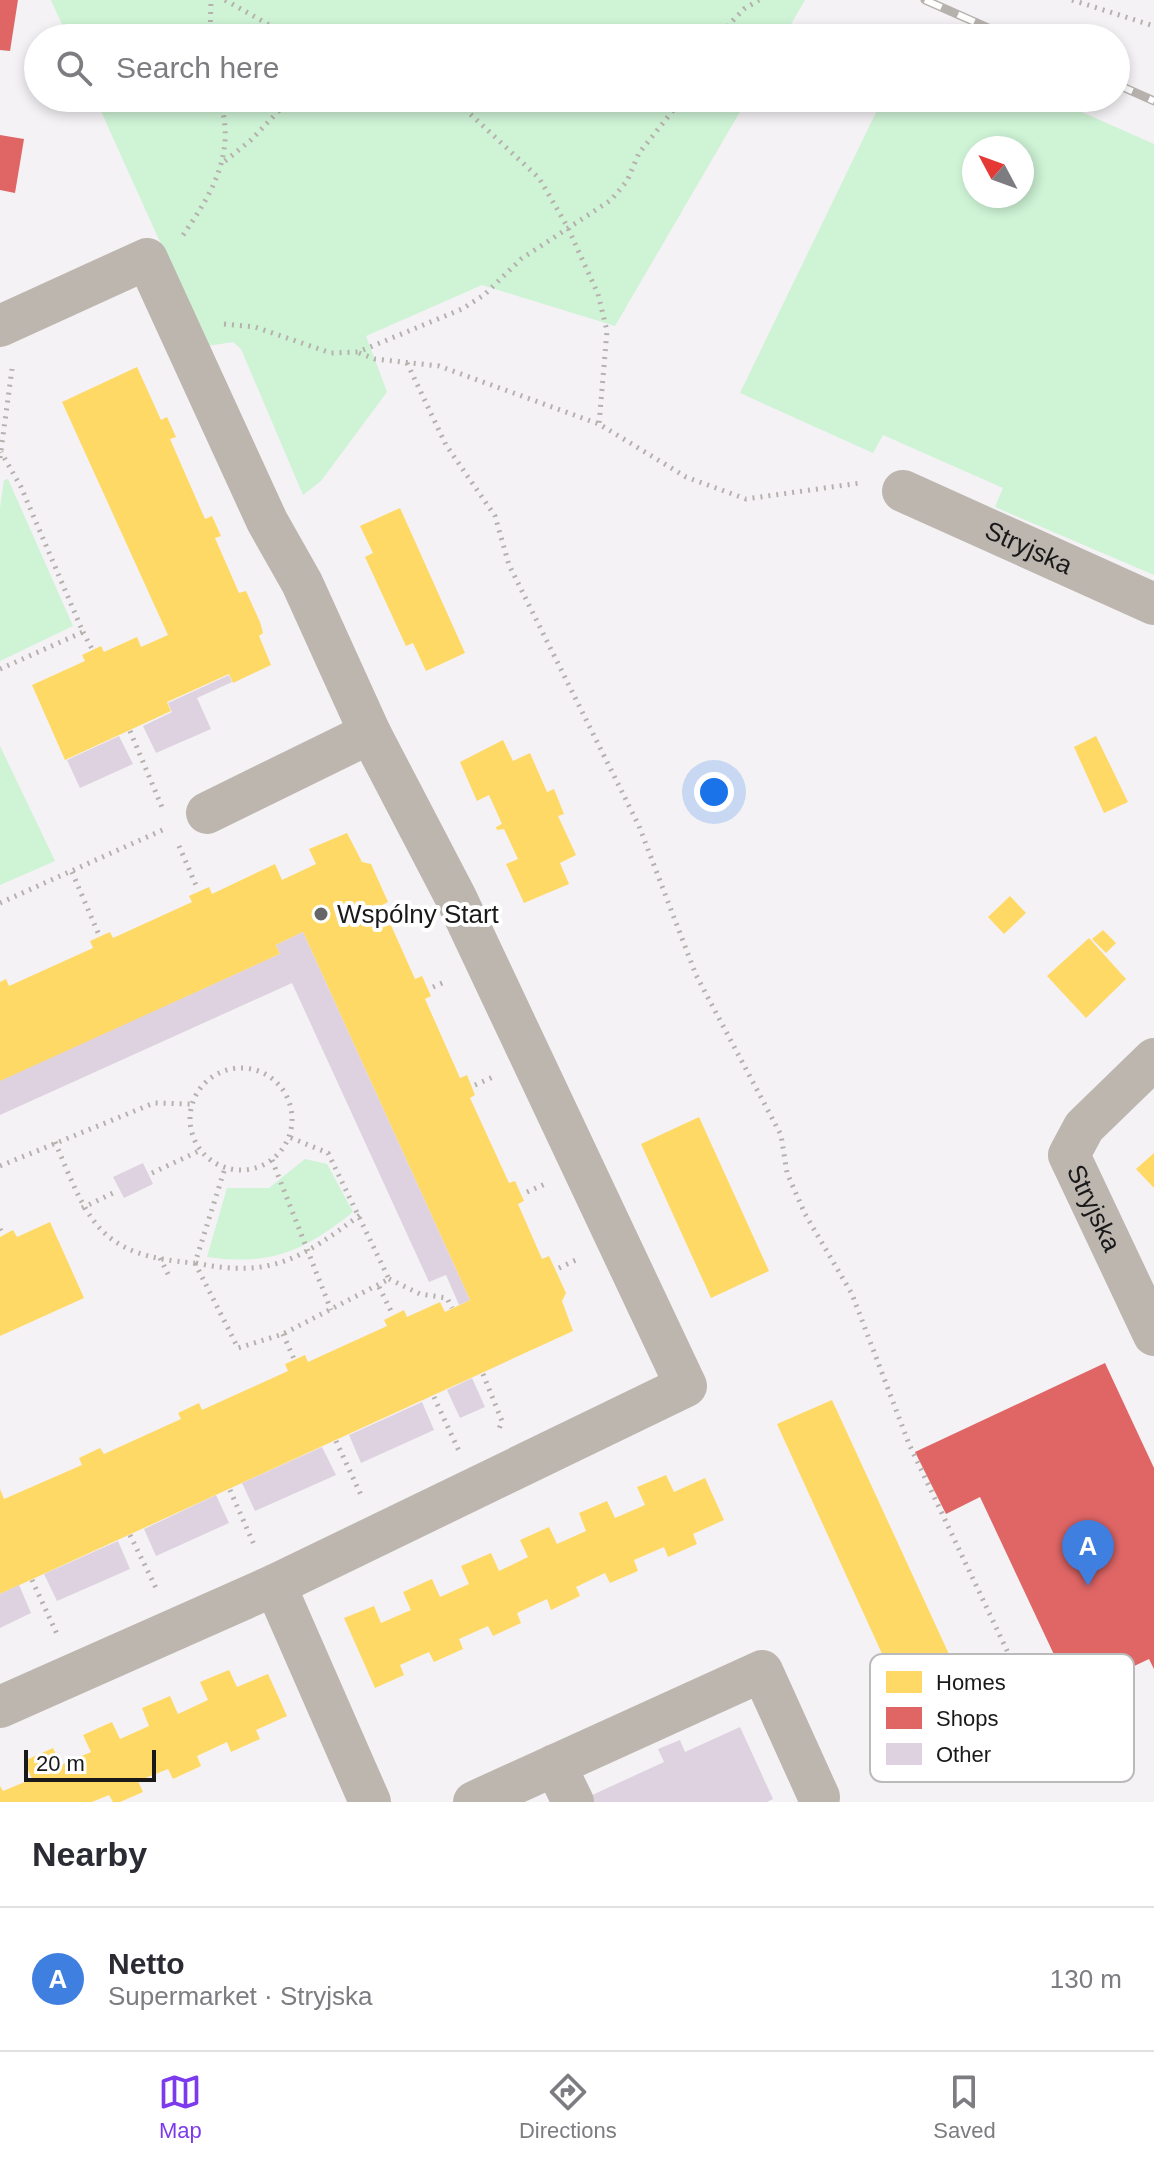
<!DOCTYPE html>
<meta charset="utf-8">
<style>
:root{--surface:#fff;--page:#f7f7f7;--text:#2b2b33;--muted:#7c7c81;--line:#e1e1e2;--accent:#7c3aed}
body{margin:0;font-family:Helvetica,sans-serif;background:var(--page);color:var(--text)}
.compass{position:absolute;left:962px;top:136px;width:72px;height:72px;border-radius:50%;background:var(--surface);box-shadow:0 4px 12px #0003;rotate:311deg}
.scale{position:absolute;left:24px;bottom:20px;width:132px;box-sizing:border-box;padding-left:8px;border:4px solid #1a191a;border-top:0;font-size:22px;line-height:28px;white-space:nowrap;color:#1a191a;-webkit-text-stroke:6px #fff;paint-order:stroke}
.you{position:absolute;left:714px;top:792px;width:28px;height:28px;margin:-20px;border:6px solid #fff;border-radius:50%;background:#1a73e8;box-shadow:0 0 0 12px #1a73e833}
.badge{display:grid;place-items:center;width:52px;height:52px;border-radius:50%;background:var(--accent);color:#fff;font-size:26px;font-weight:700}
.pin{position:absolute;translate:-50% -66px;filter:drop-shadow(0 2px 4px #0008)}
.pin::after{content:'';position:absolute;top:42px;width:28px;height:24px;background:inherit;clip-path:polygon(0 0,100% 0,50% 100%)}
.list{margin:0;padding:0;list-style:none}
h2{display:flex;justify-content:space-between;align-items:center;height:104px;margin:0;padding:0 32px;font-size:34px}
h2 small{font-size:26px;font-weight:400;color:var(--muted)}
.list li{display:grid;grid-template-columns:52px 1fr auto;gap:24px;align-items:center;box-sizing:border-box;height:144px;padding:0 32px;border-top:2px solid var(--line)}
.list b{display:block;font-size:30px;white-space:nowrap}
.list p{margin:0;font-size:26px;white-space:nowrap;color:var(--muted)}
.list em{font-size:26px;font-style:normal;color:var(--muted)}
.icon{flex:none;width:44px;height:44px;fill:none;stroke:currentColor;stroke-width:2;stroke-linecap:round;stroke-linejoin:round}
.map{position:relative;flex:none;width:1154px;height:1802px;overflow:hidden}
.search{position:absolute;background:var(--surface);box-shadow:0 4px 12px #0003;left:24px;right:24px;top:24px;height:88px;display:flex;align-items:center;gap:20px;box-sizing:border-box;padding:0 28px;border-radius:44px;color:var(--muted);font-size:30px}
.sheet{height:248px;background:var(--surface)}
nav{display:flex;justify-content:space-around;align-items:center;box-sizing:border-box;height:112px;border-top:2px solid var(--line);background:var(--surface);font-size:22px;color:var(--muted)}
nav a{display:grid;justify-items:center;gap:4px}
nav .on{color:var(--accent)}
.map>svg:first-child{display:block}
</style>
<div class="map">
<svg width="1154" height="1802" viewBox="0 0 1154 1802">
<rect width="100%" height="100%" fill="#f4f2f5"/>
<g fill="#cef3d5" fill-rule="evenodd">
<path d="M51 0H805L783 38H68Z"/>
<path d="M95 98H748L615 326 482 285 366 336 387 392 321 481 303 495 241 349 233 342 207 346Z"/>
<path d="M883 98H1050L1154 144V575L995 507 1003 488 883 435 873 453 740 393ZM974 148H1022V196H974Z"/>
<path d="M8 479 73 626 0 661V508L4 480Z"/>
<path d="M0 746 55 861 0 885Z"/>
<path d="M305 1159 327 1164 353 1212C304 1251 271 1266 207 1257L227 1188H269Z"/>
</g>
<g fill="#ffd966">
<path d="M137 367 161 420 167 417 176 437 170 439 205 519 212 516 221 536 215 538 239 593 246 591 260 622 263 633 259 636 271 665 233 683 229 674 167 702 171 711 65 760 32 685 85 661 82 655 101 646 104 652 137 637 141 647 168 635 62 402Z"/>
<path d="M400 508 465 653 426 671 413 643 406 646 365 557 373 553 360 526Z"/>
<path d="M1096 736 1128 802 1104 813 1074 747Z"/>
<path d="M503 740 513 761 530 753 547 792 554 789 564 814 558 816 576 855 560 863 569 884 524 903 506 864 518 859 504 829 497 830 496 827 502 824 489 795 477 801 460 762Z"/>
<path d="M347 833 362 862 371 864 388 902 382 905 415 979 422 976 431 996 425 999 460 1078 467 1075 475 1095 470 1098 509 1183 515 1181 524 1201 518 1204 542 1259 549 1256 566 1293 562 1301 573 1331 0 1594V1489L4 1499 82 1465 79 1458 100 1448 104 1454 181 1419 178 1413 199 1403 202 1410 288 1371 285 1364 305 1355 308 1362 387 1326 384 1320 404 1310 407 1317 440 1302 445 1312 470 1300 303 932 276 945 280 954 0 1082V982L6 979 9 986 93 948 90 941 110 932 113 938 192 902 189 896 209 887 212 894 275 864 282 880 316 864 309 849Z"/>
<path d="M1010 896 1026 913 1004 934 988 917Z"/>
<path d="M1103 930 1116 943 1106 953 1092 939Z"/>
<path d="M1089 938 1126 979 1086 1018 1047 976Z"/>
<path d="M699 1117 769 1271 711 1298 641 1144Z"/>
<path d="M1154 1153V1188L1136 1169Z"/>
<path d="M50 1222 84 1298 0 1336V1237L13 1230 17 1237Z"/>
<path d="M832 1400 971 1702 916 1728 777 1424Z"/>
<path d="M666 1475 674 1492 705 1478 724 1520 693 1534 697 1544 668 1557 664 1547 634 1560 638 1571 610 1583 605 1573 576 1587 580 1596 551 1610 547 1599 517 1613 521 1623 493 1636 488 1626 459 1639 463 1649 434 1662 429 1652 400 1665 404 1675 375 1688 344 1618 374 1606 381 1623 411 1610 403 1592 432 1579 440 1597 469 1584 461 1566 491 1553 499 1571 528 1557 520 1540 549 1527 557 1544 586 1531 579 1513 607 1501 615 1518 645 1505 637 1487Z"/>
<path d="M229 1670 237 1687 268 1674 287 1716 256 1730 260 1739 231 1752 227 1742 197 1756 201 1766 173 1779 168 1769 138 1781 143 1792 120 1802H113L109 1795 92 1802H0V1786L3 1791 32 1779 24 1761 53 1748 61 1765 91 1752 83 1735 112 1722 120 1739 149 1726 142 1708 170 1696 178 1714 208 1700 200 1682Z"/>
</g>
<g fill="#e06666">
<path d="M0 0H18L10 51 0 50Z"/>
<path d="M0 135 24 139 15 193 0 190Z"/>
<path d="M1105 1363 1154 1468V1669L1149 1659 1073 1695 980 1497 946 1514 915 1452Z"/>
</g>
<g fill="#ded2e1">
<path d="M229 675 232 682 197 698 211 729 156 753 143 726 172 712 168 703Z"/>
<path d="M119 736 133 764 80 788 67 760Z"/>
<path d="M303 932 470 1300 459 1305 446 1275 429 1282 292 983 0 1115V1081L280 954 276 945Z"/>
<path d="M143 1163 153 1184 124 1198 113 1177Z"/>
<path d="M472 1378 485 1407 460 1418 447 1390Z"/>
<path d="M422 1402 434 1430 361 1463 349 1435Z"/>
<path d="M322 1447 336 1475 255 1511 242 1483Z"/>
<path d="M216 1495 229 1523 156 1556 144 1529Z"/>
<path d="M118 1541 130 1569 57 1601 44 1574Z"/>
<path d="M19 1585 31 1613 0 1628V1594Z"/>
<path d="M740 1727 773 1799 767 1802H577L664 1762 658 1749 680 1740 685 1752Z"/>
</g>
<g fill="none" stroke-linecap="round" stroke-linejoin="round">
<g stroke="#b7b1ae" stroke-width="5" stroke-dasharray="2 6" stroke-linecap="butt">
<path d="M225 0 280 31 318 38"/>
<path d="M1072 0 1154 26"/>
<path d="M210 38 211 0"/>
<path d="M716 38 744 9 759 0"/>
<path d="M453 98 539 178 567 226 598 294 607 331 599 424"/>
<path d="M225 161 251 140 291 98"/>
<path d="M183 235C213 192 237 152 219 98"/>
<path d="M224 324 255 327 331 353 358 352 462 309 484 295 521 259 611 200 627 181 639 153 683 98"/>
<path d="M359 353 375 359 439 366 599 424 686 477 746 499 860 483"/>
<path d="M407 363 446 445 495 516 509 565 639 826 696 975 781 1135 787 1173 805 1214 852 1294 909 1444 1012 1661 1038 1671"/>
<path d="M0 458 12 369"/>
<path d="M83 632 92 649"/>
<path d="M0 669 83 632 21 487 1 452"/>
<path d="M130 731 164 812"/>
<path d="M179 846 198 890"/>
<path d="M72 872 99 935"/>
<path d="M0 903 167 828"/>
<path d="M433 987 447 981"/>
<circle cx="241" cy="1119" r="51"/>
<path d="M475 1085 493 1077"/>
<path d="M55 1142C89 1222 98 1256 195 1263L225 1168"/>
<path d="M272 1160 331 1310"/>
<path d="M0 1166 154 1103 191 1104"/>
<path d="M152 1173 201 1150"/>
<path d="M527 1192 545 1184"/>
<path d="M82 1208 117 1191"/>
<path d="M0 1229 3 1235"/>
<path d="M160 1258 169 1276"/>
<path d="M195 1263 238 1348 283 1334 389 1279 328 1153 289 1137"/>
<path d="M196 1263C271 1279 302 1258 360 1215"/>
<path d="M559 1268 580 1258"/>
<path d="M389 1279 420 1294 447 1298 452 1308"/>
<path d="M379 1287 393 1315"/>
<path d="M283 1334 294 1359"/>
<path d="M483 1374 502 1421 499 1429"/>
<path d="M434 1397 459 1451"/>
<path d="M336 1441 361 1495"/>
<path d="M230 1490 255 1547"/>
<path d="M130 1535 158 1592"/>
<path d="M32 1580 57 1634"/>
</g>
<g stroke="#bdb6af" stroke-width="42">
<path d="M0 326 147 259 267 521 302 583 370 733 456 898 686 1386 275 1585 0 1707"/>
<path id="s1" d="M903 491 1154 604"/>
<path d="M207 813 370 733"/>
<path id="s2" d="M1154 1059 1084 1127 1069 1155 1154 1335"/>
<path d="M275 1585 370 1802"/>
<path d="M555 1765 573 1802"/>
<path d="M474 1802 762 1671 819 1797"/>
</g>
<defs>
<g id="rail">
<path d="M925 0 1011 38"/>
<path d="M1116 84 1154 101"/>
</g>
</defs>
<use href="#rail" stroke="#b7b1ae" stroke-width="9"/>
<use href="#rail" stroke="#fff" stroke-width="6" stroke-dasharray="18" stroke-linecap="butt"/>
</g>
<circle fill="#666567" stroke="#fff" stroke-width="3" cx="321" cy="914" r="8"/>
<g text-anchor="middle" stroke-width="8" stroke-linejoin="round" paint-order="stroke">
<g font-size="26" fill="#1a191a" stroke="#fff">
<text dy="9" stroke="none"><textPath href="#s1" startOffset="138">Stryjska</textPath></text>
<text dy="9" stroke="none"><textPath href="#s2" startOffset="188">Stryjska</textPath></text>
</g>
<g font-size="26" fill="#1a191a" stroke="#fff" text-anchor="start">
<text x="337" y="923">Wspólny Start</text>
</g>
</g>
<rect x="870" y="1654" width="264" height="128" rx="12" fill="#fff" stroke="#bababa" stroke-width="2"/>
<rect x="886" y="1671" width="36" height="22" fill="#ffd966"/>
<rect x="886" y="1707" width="36" height="22" fill="#e06666"/>
<rect x="886" y="1743" width="36" height="22" fill="#ded2e1"/>
<g font-size="22" fill="#1a191a">
<text x="936" y="1690">Homes</text>
<text x="936" y="1726">Shops</text>
<text x="936" y="1762">Other</text>
</g>
</svg>
<svg class="compass" viewBox="-18 -18 36 36"><path d="M0-13l5 13h-10z" fill="#e53935"/><path d="M0 13l5-13h-10z" fill="#7c7c81"/></svg>
<div class="scale">20 m</div>
<div class="you"></div>
<div class="pin badge" style="left:1088px;top:1586px;background:#3f7fe0">A</div>
<div class="search"><svg class="icon" aria-label="search" viewBox="0 0 24 24"><circle cx="10" cy="10" r="6"/><path d="M15 15l6 6"/></svg>Search here</div>
</div>
<section class="sheet">
<h2>Nearby<small></small></h2>
<ul class="list">
<li><span class="badge" style="background:#3f7fe0">A</span><div><b>Netto</b><p>Supermarket · Stryjska</p></div><em>130 m</em></li>
</ul>
</section>
<nav>
<a class="on"><svg class="icon" aria-label="map" viewBox="0 0 24 24"><path d="M3 6l6-2 6 2 6-2v14l-6 2-6-2-6 2zM9 4v14M15 6v14"/></svg>Map</a>
<a><svg class="icon" aria-label="directions" viewBox="0 0 24 24"><path d="M12 3l9 9-9 9-9-9zM9 14v-3h6M13 9l2 2-2 2"/></svg>Directions</a>
<a><svg class="icon" aria-label="saved" viewBox="0 0 24 24"><path d="M7 4h10v16l-5-4-5 4z"/></svg>Saved</a>
</nav>
